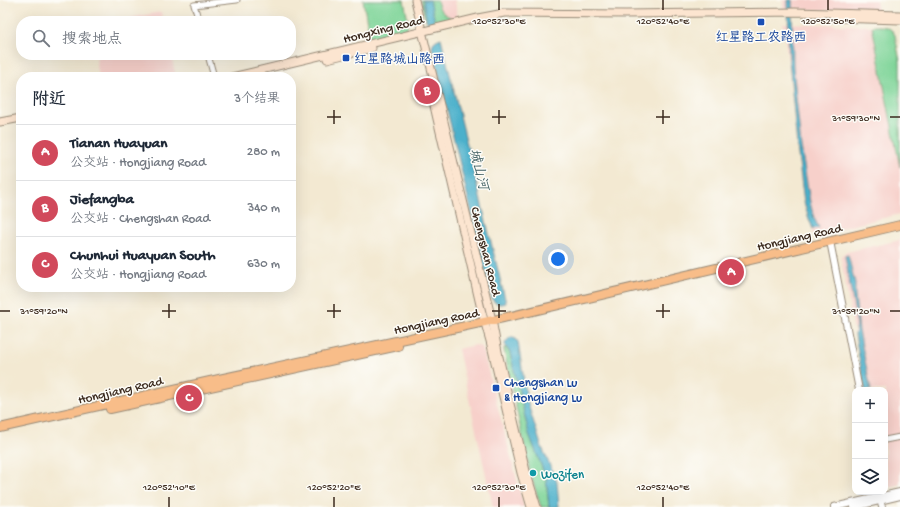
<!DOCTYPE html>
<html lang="zh">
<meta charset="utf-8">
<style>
:root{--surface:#fff;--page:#f2f2f3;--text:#1f2937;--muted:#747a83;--line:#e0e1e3;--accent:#d1495b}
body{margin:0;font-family:"Gochi Hand","LXGW WenKai TC",sans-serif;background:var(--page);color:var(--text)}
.controls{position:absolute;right:12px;bottom:12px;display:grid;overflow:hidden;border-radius:8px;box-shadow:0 4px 16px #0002}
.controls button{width:36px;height:36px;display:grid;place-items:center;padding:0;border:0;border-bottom:1px solid var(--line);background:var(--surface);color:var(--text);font:20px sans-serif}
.you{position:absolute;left:558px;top:259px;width:14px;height:14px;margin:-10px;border:3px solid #fff;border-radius:50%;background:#1a73e8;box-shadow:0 0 0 6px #1a73e833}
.badge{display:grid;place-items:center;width:26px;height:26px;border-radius:50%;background:var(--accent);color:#fff;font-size:13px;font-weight:700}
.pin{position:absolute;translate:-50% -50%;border:2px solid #fff;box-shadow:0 1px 4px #0006}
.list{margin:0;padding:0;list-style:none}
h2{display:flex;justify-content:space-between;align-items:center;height:52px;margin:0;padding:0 16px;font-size:17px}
h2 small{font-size:13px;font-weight:400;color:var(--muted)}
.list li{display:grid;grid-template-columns:26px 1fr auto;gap:12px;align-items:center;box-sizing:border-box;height:56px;padding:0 16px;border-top:1px solid var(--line)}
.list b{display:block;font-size:15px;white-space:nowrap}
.list p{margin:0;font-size:13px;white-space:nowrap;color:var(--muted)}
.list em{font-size:13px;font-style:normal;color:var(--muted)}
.icon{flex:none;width:22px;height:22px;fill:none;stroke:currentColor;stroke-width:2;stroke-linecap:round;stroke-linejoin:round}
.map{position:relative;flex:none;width:900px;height:507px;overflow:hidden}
.search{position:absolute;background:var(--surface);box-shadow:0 4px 16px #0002;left:16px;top:16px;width:280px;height:44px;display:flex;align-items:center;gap:10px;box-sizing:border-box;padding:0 14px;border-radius:16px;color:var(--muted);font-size:15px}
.panel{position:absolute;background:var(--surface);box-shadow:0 4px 16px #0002;left:16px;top:72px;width:280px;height:220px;border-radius:16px}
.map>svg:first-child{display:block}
</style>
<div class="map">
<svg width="900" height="507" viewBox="0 0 900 507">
<rect width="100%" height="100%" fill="#fdfcf7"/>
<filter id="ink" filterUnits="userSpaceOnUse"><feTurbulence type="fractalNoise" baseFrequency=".025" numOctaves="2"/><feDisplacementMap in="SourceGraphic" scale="8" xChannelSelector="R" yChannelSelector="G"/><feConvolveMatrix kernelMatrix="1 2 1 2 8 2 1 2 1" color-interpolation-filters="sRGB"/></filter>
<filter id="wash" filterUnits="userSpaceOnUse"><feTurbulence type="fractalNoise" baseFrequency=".012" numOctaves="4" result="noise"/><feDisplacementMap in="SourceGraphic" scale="16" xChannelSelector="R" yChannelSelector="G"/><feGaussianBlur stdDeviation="0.9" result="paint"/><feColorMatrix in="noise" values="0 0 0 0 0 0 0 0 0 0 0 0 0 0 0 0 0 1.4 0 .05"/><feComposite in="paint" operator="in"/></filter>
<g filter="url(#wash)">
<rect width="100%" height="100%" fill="#f3e9d2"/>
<g fill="#f7d0ca">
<path d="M437 0H455L458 19 451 20 450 17 447 16 439 8Z"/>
<path d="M783 0H876L878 11 783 9Z"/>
<path d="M161 12 163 21H113Z"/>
<path d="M783 23 872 26 900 167V214L813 235 798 136Z"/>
<path d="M99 55H171L176 77H99L96 60Z"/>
<path d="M900 240V484L890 487 885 461V390H871L864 352 858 353 841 258 842 255 847 252Z"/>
<path d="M476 345 481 347 483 351 524 507H493L458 349Z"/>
</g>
<g fill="#7ed498" stroke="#5c7f5b">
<path d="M363 0H404L408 21 407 29 401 33 370 40Z"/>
<path d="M421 0H437C439 9 441 13 450 17L451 20 433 25 429 24C423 18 423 9 421 0Z"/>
<path d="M872 26C882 26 890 25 895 35L900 62V167Z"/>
<path d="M505 347 510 353 529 434 546 478 549 507H541L530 473 504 350V348Z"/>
</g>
<g fill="#4cb0cb" stroke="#446d74">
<path d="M423 0H430L434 17 433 25 429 24 427 22Z"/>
<path d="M788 0H792L793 66 801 146 810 202 814 218 819 228 813 229 809 219 804 203 797 146 789 59Z"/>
<path d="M441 38 506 303C500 305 495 304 492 299L432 47C433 41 436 40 441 38Z"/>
<path d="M848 255 855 283V296L859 331 871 390H865L855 335 857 325 845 256Z"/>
<path d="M511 337 516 339 518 342 525 388 528 404 541 445 557 482 559 507H549L546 478 529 434 510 353C506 345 501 345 511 337Z"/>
</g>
</g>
<g filter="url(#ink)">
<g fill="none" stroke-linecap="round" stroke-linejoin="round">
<defs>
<g id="minor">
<path d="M199 21 194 5 237 0"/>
<path d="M208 55 214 77"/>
<path d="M885 440 900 437"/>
</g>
<g id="tertiary">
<path d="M830 241 859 390"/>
<path d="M878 492 882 507"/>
<path d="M834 507 900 492"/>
<path d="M854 507 900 496"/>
</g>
<g id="secondary">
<path d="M415 0 423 35 492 320 499 357 526 471 537 507"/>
<path d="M833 18 900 20"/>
<path d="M327 59 372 48"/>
<path d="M232 77 478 18 504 13 626 14 795 12 900 15"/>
<path d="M428 80 481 309 490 341 521 473 531 507"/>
<path d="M0 122 21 118"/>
</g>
<g id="primary">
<path d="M110 409 398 346"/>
<path d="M0 428 219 379 503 318 900 225"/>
</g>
</defs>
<use href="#minor" stroke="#978a78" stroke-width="7"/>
<use href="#tertiary" stroke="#978a78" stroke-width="8"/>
<use href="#secondary" stroke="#978a78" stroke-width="9"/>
<use href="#primary" stroke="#978a78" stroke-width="10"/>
<use href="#minor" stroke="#fff" stroke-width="5"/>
<use href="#tertiary" stroke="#fff" stroke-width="6"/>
<use href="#secondary" stroke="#fce5d0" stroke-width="7"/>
<use href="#primary" stroke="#f8bd89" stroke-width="8"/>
</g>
</g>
<path fill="none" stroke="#3b2a1e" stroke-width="1.5" d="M499 0V10M663 0V10M828 0V10M334 110V124M499 110V124M663 110V124M327 117H341M492 117H506M656 117H670M890 117H900M169 304V318M334 304V318M499 304V318M663 304V318M0 311H10M162 311H176M327 311H341M492 311H506M656 311H670M890 311H900M169 497V507M334 497V507M499 497V507M663 497V507"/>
<g fill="#1a4fb4" stroke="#fdfcf7" stroke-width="1.5">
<rect x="757" y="18" width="8" height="8" rx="2"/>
<rect x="342" y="54" width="8" height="8" rx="2"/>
<rect x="492" y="384" width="8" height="8" rx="2"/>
</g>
<circle fill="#0f9aa8" stroke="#fdfcf7" stroke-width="1.5" cx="533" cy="473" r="4"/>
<g text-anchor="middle" stroke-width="3" stroke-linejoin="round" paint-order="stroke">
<g font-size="13" fill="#3b2a1e" stroke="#fdfcf7">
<text transform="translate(383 28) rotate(-14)" y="5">Hongxing Road</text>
<text transform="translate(799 236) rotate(-13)" y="5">Hongjiang Road</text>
<text transform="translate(487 251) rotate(76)" y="5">Chengshan Road</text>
<text transform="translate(436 320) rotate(-12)" y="5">Hongjiang Road</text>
<text transform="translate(120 389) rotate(-13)" y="5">Hongjiang Road</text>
</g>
<g font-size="13" fill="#164399" stroke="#fdfcf7" text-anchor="start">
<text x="761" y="41" text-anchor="middle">红星路工农路西</text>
<text x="354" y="63">红星路城山路西</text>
<text x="504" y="386">Chengshan Lu<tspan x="504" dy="15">&amp; Hongjiang Lu</tspan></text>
</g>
<g font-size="13" fill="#0d838f" stroke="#fdfcf7" text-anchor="start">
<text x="541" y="478">Wozifen</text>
</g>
<g font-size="14" font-style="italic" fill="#426063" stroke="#fdfcf7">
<text transform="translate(480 169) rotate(76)" y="5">城山河</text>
</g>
</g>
<g font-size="10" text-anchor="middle" fill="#3b2a1e" stroke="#fdfcf7" stroke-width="3" stroke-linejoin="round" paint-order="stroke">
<text x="499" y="24">120°52'30"E</text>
<text x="663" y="24">120°52'40"E</text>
<text x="828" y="24">120°52'50"E</text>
<text x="856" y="121">31°59'30"N</text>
<text x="44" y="314">31°59'20"N</text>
<text x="856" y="314">31°59'20"N</text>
<text x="169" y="490">120°52'10"E</text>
<text x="334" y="490">120°52'20"E</text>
<text x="499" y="490">120°52'30"E</text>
<text x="663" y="490">120°52'40"E</text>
</g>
</svg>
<div class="controls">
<button>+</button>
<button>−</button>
<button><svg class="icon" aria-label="layers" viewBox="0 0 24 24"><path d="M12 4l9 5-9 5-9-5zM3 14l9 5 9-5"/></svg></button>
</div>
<div class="you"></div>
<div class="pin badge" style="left:731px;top:272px">A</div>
<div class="pin badge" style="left:427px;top:91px">B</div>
<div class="pin badge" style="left:189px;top:398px">C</div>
<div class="search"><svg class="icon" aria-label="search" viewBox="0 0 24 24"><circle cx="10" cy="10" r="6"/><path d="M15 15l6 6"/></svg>搜索地点</div>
<section class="panel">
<h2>附近<small>3个结果</small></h2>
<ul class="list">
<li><span class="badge">A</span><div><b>Tianan Huayuan</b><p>公交站 · Hongjiang Road</p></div><em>280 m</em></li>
<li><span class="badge">B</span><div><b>Jiefangba</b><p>公交站 · Chengshan Road</p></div><em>340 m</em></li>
<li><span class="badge">C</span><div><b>Chunhui Huayuan South</b><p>公交站 · Hongjiang Road</p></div><em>630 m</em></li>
</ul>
</section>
</div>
